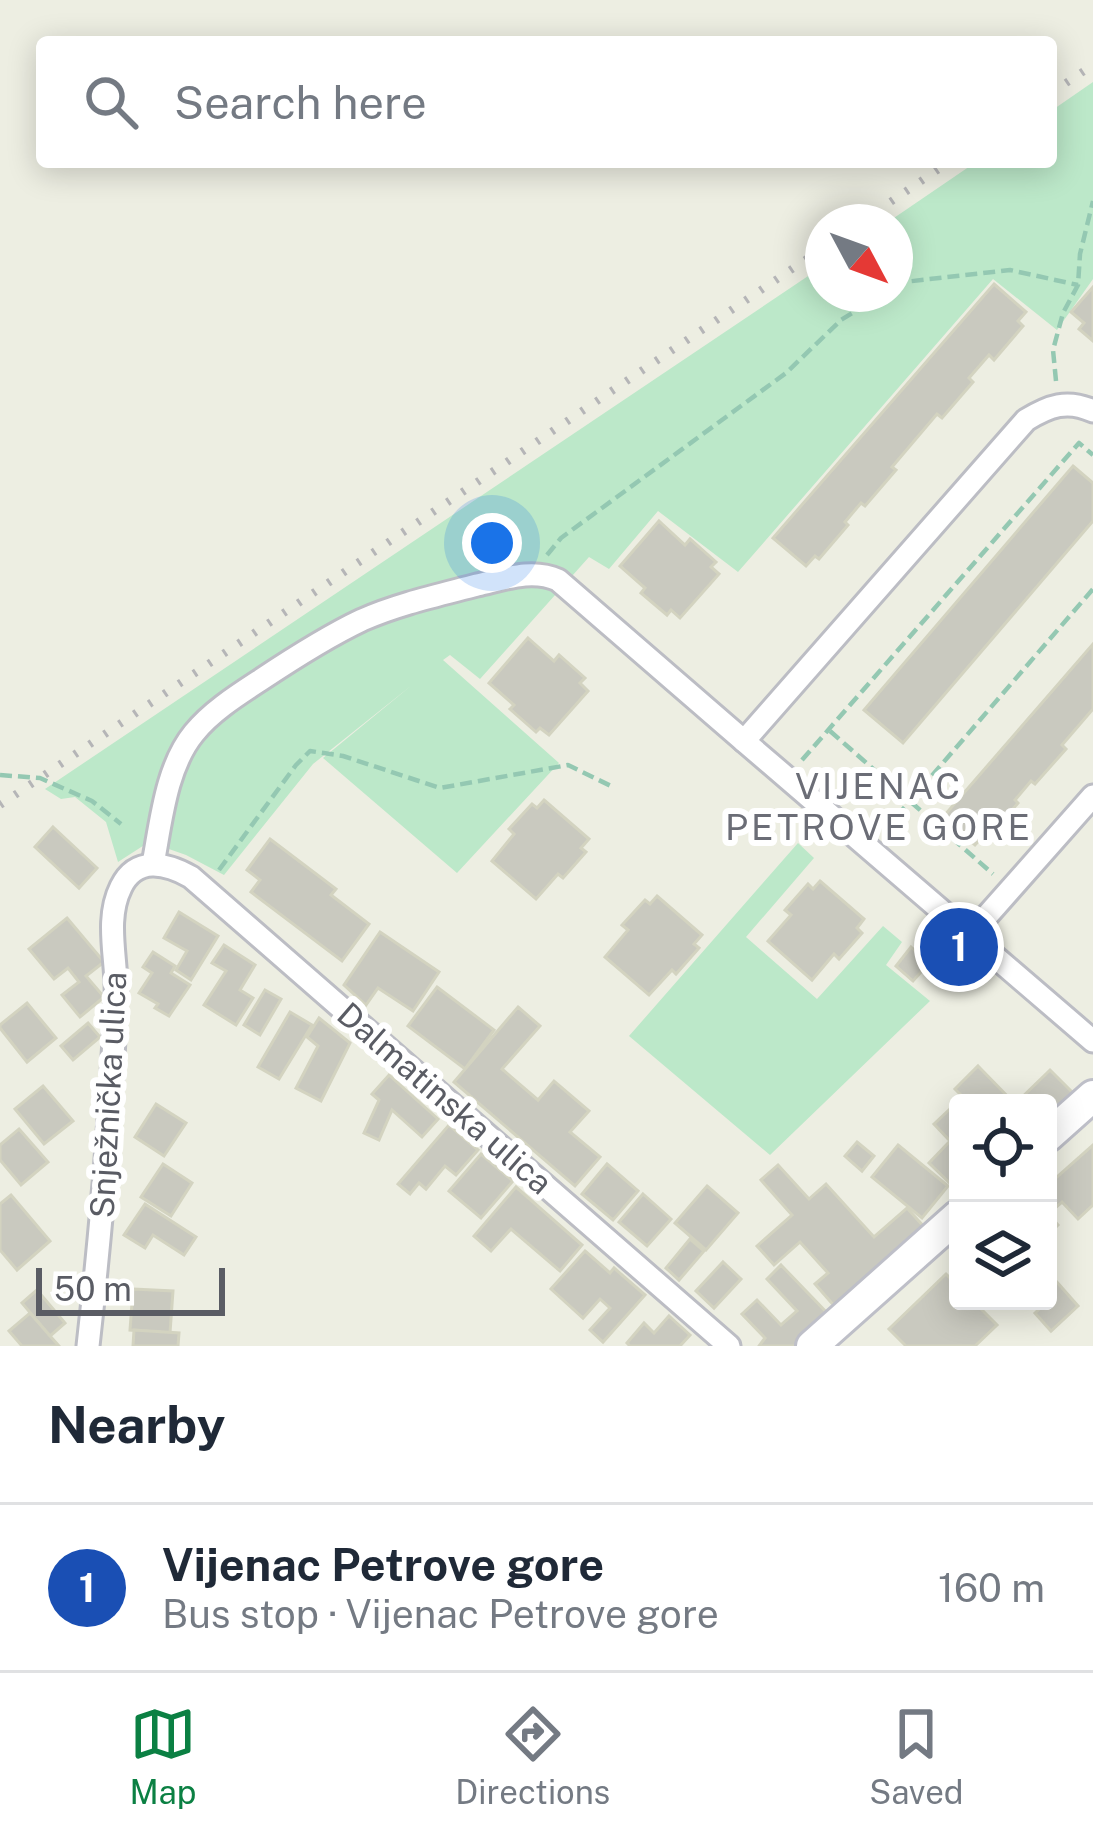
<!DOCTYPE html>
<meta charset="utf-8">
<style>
:root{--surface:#fff;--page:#f2f2f3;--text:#1f2937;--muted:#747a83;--line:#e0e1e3;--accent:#0b8043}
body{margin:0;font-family:"Public Sans",sans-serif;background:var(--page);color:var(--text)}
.controls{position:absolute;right:36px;bottom:36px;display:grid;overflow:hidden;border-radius:12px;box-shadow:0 6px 30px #0003}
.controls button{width:108px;height:108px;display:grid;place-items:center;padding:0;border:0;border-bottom:3px solid var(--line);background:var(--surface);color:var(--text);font:60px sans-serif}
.compass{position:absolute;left:805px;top:204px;width:108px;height:108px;border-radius:50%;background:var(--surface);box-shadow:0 6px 30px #0003;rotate:131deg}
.scale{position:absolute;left:36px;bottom:30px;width:189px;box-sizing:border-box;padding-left:12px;border:6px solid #5a5c64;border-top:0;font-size:33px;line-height:42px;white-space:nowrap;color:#5a5c64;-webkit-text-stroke:9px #fff;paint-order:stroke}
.you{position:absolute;left:492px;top:543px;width:42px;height:42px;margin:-30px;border:9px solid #fff;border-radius:50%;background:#1a73e8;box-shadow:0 0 0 18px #1a73e833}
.badge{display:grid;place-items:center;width:78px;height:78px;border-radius:50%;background:var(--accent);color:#fff;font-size:39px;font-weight:700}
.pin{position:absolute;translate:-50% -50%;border:6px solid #fff;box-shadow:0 3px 12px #0006}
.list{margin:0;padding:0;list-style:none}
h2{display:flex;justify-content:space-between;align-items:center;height:156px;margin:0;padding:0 48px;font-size:51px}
h2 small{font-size:39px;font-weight:400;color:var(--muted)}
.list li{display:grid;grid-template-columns:78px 1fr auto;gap:36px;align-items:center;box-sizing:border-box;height:168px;padding:0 48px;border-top:3px solid var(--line)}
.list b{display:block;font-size:45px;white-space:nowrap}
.list p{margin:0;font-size:39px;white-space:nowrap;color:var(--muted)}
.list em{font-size:39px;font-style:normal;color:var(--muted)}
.icon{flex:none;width:66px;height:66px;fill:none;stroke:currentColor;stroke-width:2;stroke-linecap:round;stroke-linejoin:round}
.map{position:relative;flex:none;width:1093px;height:1346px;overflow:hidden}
.search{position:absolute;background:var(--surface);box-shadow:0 6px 30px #0003;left:36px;right:36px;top:36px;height:132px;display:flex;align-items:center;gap:30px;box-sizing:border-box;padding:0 42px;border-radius:12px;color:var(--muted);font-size:45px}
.sheet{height:324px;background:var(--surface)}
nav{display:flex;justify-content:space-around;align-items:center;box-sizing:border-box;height:168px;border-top:3px solid var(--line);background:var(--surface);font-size:33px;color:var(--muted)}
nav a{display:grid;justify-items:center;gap:6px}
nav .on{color:var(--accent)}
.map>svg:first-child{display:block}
</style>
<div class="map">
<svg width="1093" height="1346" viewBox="0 0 1093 1346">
<rect width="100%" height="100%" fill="#edeee2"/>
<g fill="#bce8c9">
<path d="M1093 82V279L1057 330 993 279 738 572 658 511 609 569 589 557 480 679 450 655 443 660 559 763 457 873 323 758 412 685 313 764 224 875 186 855 149 842 118 862 106 822 75 797 61 799 45 789 823 266V294H895V222H888L976 162H1051V111Z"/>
<path d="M798 843 814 858 746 937 817 999 883 926 902 942 886 965 930 1001 770 1155 629 1036Z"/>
</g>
<g fill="#c9c9bf" stroke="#d3d3c0" stroke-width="3">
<path d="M994 284 1026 312 1018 321 1023 326 994 360 989 355 969 378 973 382 942 418 937 414 892 467 896 470 865 506 861 503 845 522 848 525 819 559 815 556 806 566 773 538Z"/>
<path d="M1093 287V341L1079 329 1084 323 1071 312Z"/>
<path d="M1073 466 1093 483V521L903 743 864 710Z"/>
<path d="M659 521 685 545 690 539 716 562 711 567 719 574 680 618 671 610 667 615 641 593 645 588 620 566Z"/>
<path d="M528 638 554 661 559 655 585 678 580 683 588 691 549 735 540 728 536 732 510 709 514 705 489 683Z"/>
<path d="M1093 644V709L1062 745 1066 749 1035 784 1031 781 1015 800 1018 803 989 837 985 834 975 845 943 817Z"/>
<path d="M544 800 589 839 581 848 586 852 563 878 558 874 536 899 492 861 514 834 509 829 532 804 537 808Z"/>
<path d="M53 827 97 868 79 888 35 847Z"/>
<path d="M270 839 336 889 331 895 369 924 342 961 251 892 260 880 247 870Z"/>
<path d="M820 881 864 919 857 928 862 933 839 959 834 954 812 980 768 941 791 915 785 910 808 884 813 889Z"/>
<path d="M657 896 702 935 694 944 699 948 676 974 672 970 649 995 605 957 628 930 622 925 645 900 650 904Z"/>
<path d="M179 912 218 936 191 980 176 970 187 951 164 938Z"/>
<path d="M67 918 104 962 86 976 104 997 80 1017 62 995 79 982 68 968 54 979 29 949Z"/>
<path d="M380 932 439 972 413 1011 378 988 366 1005 344 985Z"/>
<path d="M224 945 255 965 240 990 253 998 236 1025 204 1005 226 971 212 963Z"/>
<path d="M911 947 929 963 913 981 896 966Z"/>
<path d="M153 952 175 966 171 973 190 985 169 1016 155 1008 158 1004 139 993 152 973 143 967Z"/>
<path d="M437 987 494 1030 465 1069 408 1026Z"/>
<path d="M265 990 281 999 260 1035 244 1025Z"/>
<path d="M27 1003 56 1038 27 1062 0 1028V1025Z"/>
<path d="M518 1007 540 1026 502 1069 538 1100 554 1081 589 1111 570 1132 600 1157 575 1186 454 1082Z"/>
<path d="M290 1012 312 1025 279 1079 258 1067Z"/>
<path d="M319 1018 350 1043 321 1101 296 1088 318 1046 307 1037Z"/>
<path d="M88 1023 100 1037 73 1060 61 1046Z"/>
<path d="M978 1066 1014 1103H969L955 1089Z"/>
<path d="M1050 1070 1077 1097 1048 1125V1103H1016Z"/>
<path d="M389 1075 438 1119 422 1137 392 1110 379 1140 364 1133 379 1100 372 1094Z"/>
<path d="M43 1086 73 1121 44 1144 15 1109Z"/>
<path d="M156 1104 186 1123 164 1156 135 1137Z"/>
<path d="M951 1108 958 1115V1191L929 1163 950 1141 934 1124Z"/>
<path d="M449 1125 478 1150 456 1175 445 1166 426 1189 419 1183 410 1194 398 1184Z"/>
<path d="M19 1129 48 1162 21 1185 0 1160V1145Z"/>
<path d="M857 1142 874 1156 862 1171 845 1156Z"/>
<path d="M898 1145 948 1186 922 1218 872 1177Z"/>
<path d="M1093 1145V1205L1078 1219 1062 1202 1048 1214 1058 1225 1048 1235V1185Z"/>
<path d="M481 1154 513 1181 481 1218 449 1191Z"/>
<path d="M163 1164 192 1183 171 1216 141 1197Z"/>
<path d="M607 1164 638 1191 613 1220 582 1194Z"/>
<path d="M778 1165 809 1199 826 1184 874 1237 907 1208 926 1229 837 1309 815 1284 828 1273 800 1242 774 1265 757 1246 792 1215 761 1180Z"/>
<path d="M707 1186 738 1213 706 1250 675 1223Z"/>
<path d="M516 1187 582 1245 560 1271 511 1229 491 1251 474 1236Z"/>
<path d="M643 1194 671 1219 647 1246 619 1222Z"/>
<path d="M11 1195 50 1241 17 1270 0 1250V1204Z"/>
<path d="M145 1204 196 1237 184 1255 153 1235 145 1248 124 1235Z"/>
<path d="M690 1239 704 1251 679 1280 666 1268Z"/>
<path d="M585 1251 610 1273 614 1268 645 1295 603 1342 590 1330 610 1308 600 1299 583 1318 551 1289Z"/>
<path d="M723 1262 741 1279 714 1308 696 1291Z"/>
<path d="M781 1265 830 1316 798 1346H759L765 1338 742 1314 757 1300 781 1325 797 1311 767 1279Z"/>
<path d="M1048 1272 1078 1306 1051 1331 1035 1313 1052 1297 1048 1292Z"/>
<path d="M946 1274 958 1286V1301H973L997 1325 975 1346H906L889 1329Z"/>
<path d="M133 1289 173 1291 170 1333 130 1330Z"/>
<path d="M37 1290 65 1323 50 1336 22 1303Z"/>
<path d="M30 1313 50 1336 59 1346H22L9 1331Z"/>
<path d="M669 1316 690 1335 680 1346H630L627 1343 644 1323 654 1333Z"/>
<path d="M134 1330 179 1333 178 1346H133Z"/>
</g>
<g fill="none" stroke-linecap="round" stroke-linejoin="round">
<defs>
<g id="street">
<path d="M1093 411C1067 399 1049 406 1026 420L744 741 1093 1041"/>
<path d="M153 864C161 822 166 767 194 733 211 712 236 696 259 681 292 659 326 637 362 620 398 604 439 595 477 585 504 579 532 568 558 580L744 741"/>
<path d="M970 935 1093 796"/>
<path d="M88 1346C101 1230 111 1114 116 997 118 961 104 921 121 887 136 856 166 863 191 877L729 1346"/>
</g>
<g id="secondary">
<path d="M1048 1136 1093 1096"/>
<path d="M812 1346 958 1216"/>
</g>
</defs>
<use href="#street" stroke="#bcbdc4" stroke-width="27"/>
<use href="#secondary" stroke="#bebfc8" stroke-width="36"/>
<g stroke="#94c8b2" stroke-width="4.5" stroke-dasharray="12 6" stroke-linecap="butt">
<path d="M895 287 904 282 1010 270 1078 285"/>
<path d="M1056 381 1053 350 1063 313 1078 285 1080 254 1093 201"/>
<path d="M547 555 561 538 786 373 841 320 883 294"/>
<path d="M830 731 993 874"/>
<path d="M802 760 1079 443 1093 455"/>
<path d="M0 775 40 778 92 801 121 824"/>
<path d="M885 830 1093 589"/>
<path d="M219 870 296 765 310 751 343 756 440 788 568 765 613 787"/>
</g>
<use href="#street" stroke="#fff" stroke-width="21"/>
<use href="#secondary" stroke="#fff" stroke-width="30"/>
<g stroke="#b5b5b7" stroke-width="8" stroke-dasharray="3 15" stroke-linecap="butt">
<path d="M1051 93 1093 65"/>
<path d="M861 222 949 162"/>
<path d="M0 805 823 248"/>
</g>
</g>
<g text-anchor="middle" stroke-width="12" stroke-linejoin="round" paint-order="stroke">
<g font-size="33" fill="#5a5c64" stroke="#fff">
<text transform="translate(108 1095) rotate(-87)" y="12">Snježnička ulica</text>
<text transform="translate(445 1098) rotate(41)" y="12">Dalmatinska ulica</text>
</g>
<g font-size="36" letter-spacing="3" fill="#6b6d76" stroke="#fff">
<text x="879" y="799">VIJENAC<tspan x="879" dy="41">PETROVE GORE</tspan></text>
</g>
</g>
</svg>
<div class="controls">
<button><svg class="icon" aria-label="locate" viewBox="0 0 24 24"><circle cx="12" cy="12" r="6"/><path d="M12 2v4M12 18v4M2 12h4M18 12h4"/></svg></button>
<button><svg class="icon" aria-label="layers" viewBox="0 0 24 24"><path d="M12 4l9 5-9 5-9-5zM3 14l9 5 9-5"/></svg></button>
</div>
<svg class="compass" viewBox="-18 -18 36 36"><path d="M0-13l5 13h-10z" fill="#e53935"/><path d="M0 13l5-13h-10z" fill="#747a83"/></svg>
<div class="scale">50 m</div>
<div class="you"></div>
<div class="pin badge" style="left:959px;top:947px;background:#1a4fb4">1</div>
<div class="search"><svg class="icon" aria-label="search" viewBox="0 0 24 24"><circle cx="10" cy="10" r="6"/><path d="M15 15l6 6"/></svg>Search here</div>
</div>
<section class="sheet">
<h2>Nearby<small></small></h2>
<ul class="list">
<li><span class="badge" style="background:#1a4fb4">1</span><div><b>Vijenac Petrove gore</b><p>Bus stop · Vijenac Petrove gore</p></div><em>160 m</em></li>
</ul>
</section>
<nav>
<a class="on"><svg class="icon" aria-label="map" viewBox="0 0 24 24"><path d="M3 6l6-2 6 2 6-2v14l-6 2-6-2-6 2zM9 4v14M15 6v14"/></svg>Map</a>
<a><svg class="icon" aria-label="directions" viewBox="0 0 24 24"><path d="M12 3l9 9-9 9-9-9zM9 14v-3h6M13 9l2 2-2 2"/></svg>Directions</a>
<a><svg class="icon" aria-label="saved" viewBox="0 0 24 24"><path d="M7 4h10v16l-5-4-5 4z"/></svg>Saved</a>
</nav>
